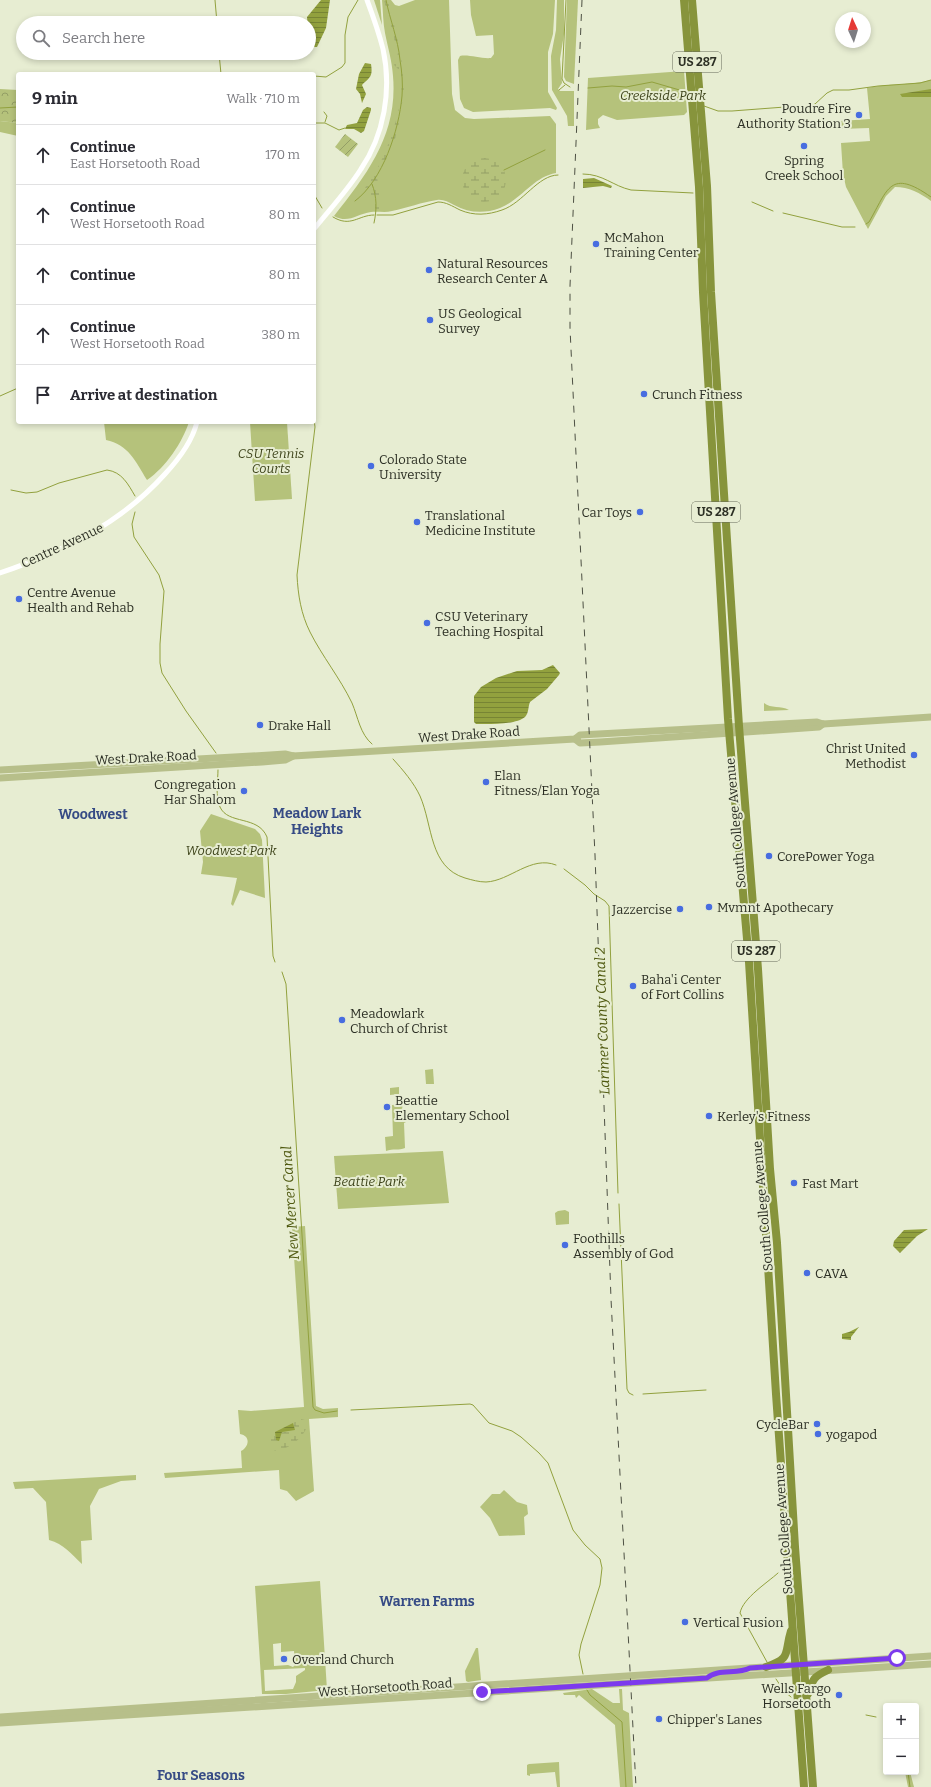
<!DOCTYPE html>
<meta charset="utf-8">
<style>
:root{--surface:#fff;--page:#f2f2f3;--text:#2b2b33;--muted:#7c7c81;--line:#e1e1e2}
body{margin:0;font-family:Bitter,serif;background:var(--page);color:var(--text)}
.controls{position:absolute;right:12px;bottom:12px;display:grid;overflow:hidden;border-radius:4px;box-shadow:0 2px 6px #0003}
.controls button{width:36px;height:36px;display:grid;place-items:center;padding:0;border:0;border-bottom:1px solid var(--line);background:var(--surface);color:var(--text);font:20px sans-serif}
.compass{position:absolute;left:835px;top:12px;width:36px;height:36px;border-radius:50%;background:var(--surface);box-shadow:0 2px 6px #0003;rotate:356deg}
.stop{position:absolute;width:12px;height:12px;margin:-9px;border:3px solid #7c3aed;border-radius:50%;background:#fff}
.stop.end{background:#7c3aed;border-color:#fff;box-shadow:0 1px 4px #0008}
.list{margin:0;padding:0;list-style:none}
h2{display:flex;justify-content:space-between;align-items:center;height:52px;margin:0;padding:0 16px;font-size:17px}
h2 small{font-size:13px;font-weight:400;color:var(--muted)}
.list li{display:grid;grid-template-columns:26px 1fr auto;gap:12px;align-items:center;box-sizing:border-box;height:60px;padding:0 16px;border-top:1px solid var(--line)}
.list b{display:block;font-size:15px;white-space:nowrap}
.list p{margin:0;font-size:13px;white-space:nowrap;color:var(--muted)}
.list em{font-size:13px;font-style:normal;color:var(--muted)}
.icon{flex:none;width:22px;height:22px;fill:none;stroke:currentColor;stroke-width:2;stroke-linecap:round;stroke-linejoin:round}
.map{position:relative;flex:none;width:931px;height:1787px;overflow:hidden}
.search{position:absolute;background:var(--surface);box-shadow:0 2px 6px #0003;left:16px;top:16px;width:300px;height:44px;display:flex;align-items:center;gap:10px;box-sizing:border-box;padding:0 14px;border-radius:22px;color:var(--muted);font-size:15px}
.panel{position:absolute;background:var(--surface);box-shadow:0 2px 6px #0003;left:16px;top:72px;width:300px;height:352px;border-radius:4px}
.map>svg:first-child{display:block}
</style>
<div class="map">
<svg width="931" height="1787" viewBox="0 0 931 1787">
<defs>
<pattern id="forest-crowns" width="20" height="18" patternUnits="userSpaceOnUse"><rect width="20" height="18" fill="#b5c27b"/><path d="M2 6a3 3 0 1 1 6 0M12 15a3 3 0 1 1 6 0" fill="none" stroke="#939e65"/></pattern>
<pattern id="wetland-marsh" width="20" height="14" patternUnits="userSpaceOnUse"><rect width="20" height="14" fill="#b5c27b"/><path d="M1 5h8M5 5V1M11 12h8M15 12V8" fill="none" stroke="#939e65"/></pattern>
<pattern id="garden-furrows" width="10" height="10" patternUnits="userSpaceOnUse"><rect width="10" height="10" fill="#b5c27b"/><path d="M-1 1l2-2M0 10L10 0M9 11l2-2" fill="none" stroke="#939e65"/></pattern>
<pattern id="water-rules" width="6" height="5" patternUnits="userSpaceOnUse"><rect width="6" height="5" fill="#92a13e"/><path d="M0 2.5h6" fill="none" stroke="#778434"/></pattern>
</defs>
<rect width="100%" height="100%" fill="#e7edd2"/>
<g fill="#b5c27b" fill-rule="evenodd">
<path d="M374 0H380L382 25Z"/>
<path d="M382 0H391L395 5 399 6 415 0H449L452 94 455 110 465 118 474 119 550 116 556 124V173C533 177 522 199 500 208 484 214 469 213 454 205 448 202 443 199 437 200 422 202 407 208 392 211 385 213 378 211 371 212 357 214 348 224 334 216 368 173 398 134 393 76 392 61 388 48 385 33 383 23 383 11 382 0Z"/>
<path d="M470 0H555L553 34 548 52V92L557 108 556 110 550 108 473 112 464 108 460 99 458 60 460 56C468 54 481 59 491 58L494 54 493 35 476 36 471 15Z"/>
<path d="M557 0H564V34L560 59 562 83 558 89 560 91H574V126H568L567 116 552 90 551 56 556 30Z"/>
<path d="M567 0H578L574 84 566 81 564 77Z"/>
<path d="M684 71 687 112 684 115 617 120 603 115 598 119V124L600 128 586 130 588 78Z"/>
<path d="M931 80V201C920 193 909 187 895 187L886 196 868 229 846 187 843 174 841 143 870 141 869 128 840 129V121L870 119 867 88C888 83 910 86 931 80Z"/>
<path d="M0 121 18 123V136L0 132Z"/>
<path d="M104 422H189C182 443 166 467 147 480 136 462 128 444 106 440Z"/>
<path d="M250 422H287L292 499 255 501Z"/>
<path d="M764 703C771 709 781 705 789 710L764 711Z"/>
<path d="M211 814 255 829 260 834 262 840 265 898 240 890 233 906 231 904 237 878 201 874 203 862 200 831Z"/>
<path d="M433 1069 434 1084H426L425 1070Z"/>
<path d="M399 1087V1094L390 1095V1088Z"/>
<path d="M402 1104 403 1115H406V1122L404 1123 405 1148C399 1151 393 1148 386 1151L385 1137 393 1136 392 1105Z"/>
<path d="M443 1151 449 1203 338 1209 334 1156Z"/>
<path d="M565 1210 569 1212V1224L556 1225 555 1213 558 1211Z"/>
<path d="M305 1226 316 1406 323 1409 338 1408V1417L309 1419 314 1491 296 1501 287 1491 280 1489 279 1470 165 1478 164 1473 242 1468 241 1451C249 1447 251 1436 240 1434L238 1410 251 1411 304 1407 292 1227Z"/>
<path d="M136 1475V1480L121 1481 99 1489 90 1506 92 1540 81 1541 82 1564C71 1554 64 1544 49 1540L46 1502 33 1488 15 1489 13 1482Z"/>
<path d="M504 1490 517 1502 527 1505 528 1514 524 1517 525 1535 499 1536 490 1518 480 1507 492 1494H500Z"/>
<path d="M320 1581 327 1690 286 1694H262L255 1586ZM281 1643V1652L294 1651 295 1665 293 1667 288 1665 274 1666 273 1644ZM305 1668V1670L296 1676V1682L293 1689 265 1691 264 1670Z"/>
<path d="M476 1648H478L481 1680 468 1682 466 1681 465 1671Z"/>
<path d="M592 1689 613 1703H620L619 1689H622L623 1710 629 1713 633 1787H620L615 1725 579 1695 576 1698 575 1695H564L563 1693Z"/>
<path d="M559 1762 560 1787H557L555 1772 530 1774V1776L527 1775V1765L529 1764Z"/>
<path d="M905 1772H910L914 1787H908Z"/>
</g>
<path fill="url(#forest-crowns)" d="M0 89 18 90V123L0 121Z"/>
<g fill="url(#wetland-marsh)">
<path d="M384 0H388L401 54 404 91 398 129 392 148 377 177 381 203 380 209 377 210 375 209V202L369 197 368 193 358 201H355L354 199C379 183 409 101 400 72 399 69 396 67 394 65L398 53Z"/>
<circle cx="484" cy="180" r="22"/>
<path d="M301 1419 305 1420 307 1426C304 1438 285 1453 272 1450L268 1444 267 1437 275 1432 276 1440 281 1439 282 1432H290L294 1425 293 1423Z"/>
</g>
<path fill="url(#garden-furrows)" d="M345 134 358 144 348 157 335 147Z"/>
<g fill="url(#water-rules)">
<path d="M321 0H330L326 28 317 47H313L309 39 307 17Z"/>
<path d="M365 63 371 64C373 77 370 77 362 85L366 94 362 103 360 94 356 89 359 74Z"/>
<path d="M931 89V97H902L900 94Z"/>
<path d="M367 107 371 108V110L364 131 361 133 354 129H345L347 125 357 123 363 110Z"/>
<path d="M594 178 612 186 611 188 603 186 583 188V179Z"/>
<path d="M553 665 560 673 559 675 547 689 530 702C528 706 529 713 525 717 516 725 488 724 476 724L474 722V696L481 687 496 678 517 671 542 670Z"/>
<path d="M928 1229 917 1236 900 1253 893 1246 894 1241 904 1230Z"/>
<path d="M859 1327 851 1337V1340L842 1339V1334L849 1332Z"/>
<path d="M293 1423 295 1430 282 1432 279 1441 276 1440 275 1432Z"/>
</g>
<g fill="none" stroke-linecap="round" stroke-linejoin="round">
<g stroke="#92a13e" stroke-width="1">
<path d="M215 0 217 23"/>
<path d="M566 0 562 79 564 83 570 87"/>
<path d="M219 53 221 74"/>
<path d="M314 76 326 77 342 67 345 63V35L348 17 358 0"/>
<path d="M588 88 612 86 626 87 652 82 683 91 686 97 689 99"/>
<path d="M559 90 565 85"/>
<path d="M704 106 718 111H732L785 107H808L815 104 827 93 833 90H849L878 86 920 83 931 80"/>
<path d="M0 108 18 107"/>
<path d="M324 112 327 116 325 122"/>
<path d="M314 123H325L339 130 345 128"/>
<path d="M504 170 545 150"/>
<path d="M583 174C603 174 613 186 631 190L693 193"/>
<path d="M372 184C377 197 377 209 374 223"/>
<path d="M315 196 322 208"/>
<path d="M355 201C383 180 399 130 402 96 403 84 402 72 400 60 398 39 390 20 386 0"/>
<path d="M752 202 773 211"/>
<path d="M783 213 842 227H855"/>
<path d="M377 215H393L438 202C446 202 452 206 460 210 474 216 488 215 502 210 523 203 538 175 558 175"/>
<path d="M333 217C351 228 358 215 374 215"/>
<path d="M866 224 869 222C888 189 890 168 931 197"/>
<path d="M0 396 18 388"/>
<path d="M314 419 315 427 297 575C298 595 301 614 310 632 322 656 340 678 352 703 358 717 360 734 372 744"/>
<path d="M11 490 26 493 37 492 59 483 107 470C122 472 128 484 135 496"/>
<path d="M135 512 132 524 134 537 159 575 164 591 160 644V663L162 673 186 711 216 753"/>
<path d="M393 759C403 770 414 783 420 796 433 826 429 867 465 878 472 880 479 882 486 882 510 881 531 855 556 865"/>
<path d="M218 770C218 780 215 797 220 807 228 825 258 815 267 837L273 956 275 962"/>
<path d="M564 869 585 885 594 894 605 901 609 906 618 1193"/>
<path d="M282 972 286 984 313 1407 315 1410 324 1413 337 1411"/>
<path d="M619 1204 627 1389 629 1393 633 1395"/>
<path d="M643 1394 706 1390"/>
<path d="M351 1410 470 1404 473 1405 489 1423 512 1431 521 1437 539 1453 548 1463 573 1530 585 1545 600 1559 602 1568 600 1585 581 1644 579 1655 583 1674"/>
<path d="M767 1662 740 1613C743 1598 767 1583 778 1573"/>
<path d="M776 1679 784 1691 791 1697"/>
<path d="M587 1690 590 1695 622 1722 626 1787"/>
<path d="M866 1715 876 1717"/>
<path d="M885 1724 886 1725"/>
<path d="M908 1772 910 1787"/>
</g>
<g stroke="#fff" stroke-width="5">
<path d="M314 229C330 209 347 191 361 169 384 135 392 90 383 49 379 33 373 16 367 0"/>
<path d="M0 573C64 551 120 524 165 474 179 459 192 442 197 422"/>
</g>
<g stroke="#b7bf8a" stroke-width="7">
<path d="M575 739 580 743 600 742 819 727 823 724"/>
<path d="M0 770 270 755 285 754 293 756 575 739 580 735 817 722 823 724 931 717"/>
<path d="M0 778 262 762 285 760 293 756"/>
<path d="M0 1717 931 1656"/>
<path d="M0 1723 931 1664"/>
</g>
<g stroke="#87943c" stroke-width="8">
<path d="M684 0 699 187 703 292 728 719 749 962 776 1394 804 1787"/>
<path d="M692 0 707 186 711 292 739 726 758 969 770 1169 777 1243 795 1547 813 1787"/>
<path d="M766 1667C792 1658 784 1654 791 1631"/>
<path d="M808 1694C813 1679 813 1677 828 1670"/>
</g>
<path stroke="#4d5043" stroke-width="1" stroke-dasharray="7 7" stroke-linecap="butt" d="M582 0 570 286V328L595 855 611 1299 636 1787"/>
</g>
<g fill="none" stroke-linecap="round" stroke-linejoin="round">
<path stroke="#7c3aed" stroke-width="5" d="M482 1692 707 1678C718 1668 737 1675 750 1668L897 1658"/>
</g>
<g fill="#486de0" stroke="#e7edd2" stroke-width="1.5">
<circle cx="859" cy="115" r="4"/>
<circle cx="804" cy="146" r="4"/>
<circle cx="596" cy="244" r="4"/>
<circle cx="429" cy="270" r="4"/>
<circle cx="430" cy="320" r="4"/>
<circle cx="644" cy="394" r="4"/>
<circle cx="371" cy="466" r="4"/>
<circle cx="640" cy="512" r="4"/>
<circle cx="417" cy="522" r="4"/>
<circle cx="19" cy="599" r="4"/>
<circle cx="427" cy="623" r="4"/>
<circle cx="260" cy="725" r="4"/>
<circle cx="914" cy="755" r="4"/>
<circle cx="486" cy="782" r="4"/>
<circle cx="244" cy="791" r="4"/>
<circle cx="769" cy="856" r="4"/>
<circle cx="709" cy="907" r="4"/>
<circle cx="680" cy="909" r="4"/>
<circle cx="633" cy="986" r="4"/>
<circle cx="342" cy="1020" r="4"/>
<circle cx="387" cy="1107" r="4"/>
<circle cx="709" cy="1116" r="4"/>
<circle cx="794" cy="1183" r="4"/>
<circle cx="565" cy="1245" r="4"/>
<circle cx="807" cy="1273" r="4"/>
<circle cx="817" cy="1424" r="4"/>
<circle cx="818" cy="1434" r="4"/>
<circle cx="685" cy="1622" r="4"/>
<circle cx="284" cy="1659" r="4"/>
<circle cx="839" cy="1695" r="4"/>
<circle cx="659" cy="1719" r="4"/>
</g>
<g text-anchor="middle" stroke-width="4" stroke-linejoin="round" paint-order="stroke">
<g fill="#e7edd2" stroke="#646858" stroke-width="1">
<rect x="673" y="52" width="48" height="20" rx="3"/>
<rect x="692" y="502" width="48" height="20" rx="3"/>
<rect x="732" y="941" width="48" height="20" rx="3"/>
</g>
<g font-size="12" font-weight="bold" fill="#2c2f24">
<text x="697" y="66">US 287</text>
<text x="716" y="516">US 287</text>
<text x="756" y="955">US 287</text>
</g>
<g font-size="13" font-style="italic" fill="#3e441b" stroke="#e7edd2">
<text x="663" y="100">Creekside Park</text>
<text x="271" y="458">CSU Tennis<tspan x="271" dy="15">Courts</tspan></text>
<text x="231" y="855">Woodwest Park</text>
<text x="369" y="1186">Beattie Park</text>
</g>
<g font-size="13" fill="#2c2f24" stroke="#e7edd2" text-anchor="start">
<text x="851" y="113" text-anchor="end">Poudre Fire<tspan x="851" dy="15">Authority Station 3</tspan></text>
<text x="804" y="165" text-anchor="middle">Spring<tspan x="804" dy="15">Creek School</tspan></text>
<text x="604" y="242">McMahon<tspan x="604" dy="15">Training Center</tspan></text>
<text x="437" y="268">Natural Resources<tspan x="437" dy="15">Research Center A</tspan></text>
<text x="438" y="318">US Geological<tspan x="438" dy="15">Survey</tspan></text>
<text x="652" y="399">Crunch Fitness</text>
<text x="379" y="464">Colorado State<tspan x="379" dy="15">University</tspan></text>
<text x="632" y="517" text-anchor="end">Car Toys</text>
<text x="425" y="520">Translational<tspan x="425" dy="15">Medicine Institute</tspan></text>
<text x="27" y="597">Centre Avenue<tspan x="27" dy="15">Health and Rehab</tspan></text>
<text x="435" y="621">CSU Veterinary<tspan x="435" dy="15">Teaching Hospital</tspan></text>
<text x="268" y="730">Drake Hall</text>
<text x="906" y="753" text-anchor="end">Christ United<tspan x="906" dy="15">Methodist</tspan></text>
<text x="494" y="780">Elan<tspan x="494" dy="15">Fitness/Elan Yoga</tspan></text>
<text x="236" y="789" text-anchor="end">Congregation<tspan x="236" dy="15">Har Shalom</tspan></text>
<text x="777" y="861">CorePower Yoga</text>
<text x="717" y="912">Mvmnt Apothecary</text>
<text x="672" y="914" text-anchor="end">Jazzercise</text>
<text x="641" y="984">Baha'i Center<tspan x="641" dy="15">of Fort Collins</tspan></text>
<text x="350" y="1018">Meadowlark<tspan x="350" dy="15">Church of Christ</tspan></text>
<text x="395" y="1105">Beattie<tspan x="395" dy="15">Elementary School</tspan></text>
<text x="717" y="1121">Kerley's Fitness</text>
<text x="802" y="1188">Fast Mart</text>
<text x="573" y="1243">Foothills<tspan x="573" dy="15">Assembly of God</tspan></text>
<text x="815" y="1278">CAVA</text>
<text x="809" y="1429" text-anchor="end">CycleBar</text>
<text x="826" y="1439">yogapod</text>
<text x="693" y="1627">Vertical Fusion</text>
<text x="292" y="1664">Overland Church</text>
<text x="831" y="1693" text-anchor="end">Wells Fargo<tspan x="831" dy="15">Horsetooth</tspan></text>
<text x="667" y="1724">Chipper's Lanes</text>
</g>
<g font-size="13" fill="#2c2f24" stroke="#e7edd2">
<text transform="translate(62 545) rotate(-25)" y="5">Centre Avenue</text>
<text transform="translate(469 734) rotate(-4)" y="5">West Drake Road</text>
<text transform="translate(146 757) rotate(-3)" y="5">West Drake Road</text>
<text transform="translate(735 823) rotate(-95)" y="5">South College Avenue</text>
<text transform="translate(762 1206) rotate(-95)" y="5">South College Avenue</text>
<text transform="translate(783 1529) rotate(-94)" y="5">South College Avenue</text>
<text transform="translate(385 1687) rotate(-4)" y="5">West Horsetooth Road</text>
</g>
<g font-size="14" font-weight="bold" fill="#364b85" stroke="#e7edd2">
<text x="317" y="818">Meadow Lark<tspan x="317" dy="16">Heights</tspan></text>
<text x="93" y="819">Woodwest</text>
<text x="427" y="1606">Warren Farms</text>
<text x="201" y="1780">Four Seasons</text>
</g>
<g font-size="14" font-style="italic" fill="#505a11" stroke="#e7edd2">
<text transform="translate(602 1021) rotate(-92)" y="5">Larimer County Canal 2</text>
<text transform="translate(290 1203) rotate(-94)" y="5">New Mercer Canal</text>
</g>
</g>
</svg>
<div class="controls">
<button>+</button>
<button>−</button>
</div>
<svg class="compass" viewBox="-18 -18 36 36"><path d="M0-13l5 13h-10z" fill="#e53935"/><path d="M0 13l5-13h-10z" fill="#7c7c81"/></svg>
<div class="stop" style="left:897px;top:1658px"></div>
<div class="stop end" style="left:482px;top:1692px"></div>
<div class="search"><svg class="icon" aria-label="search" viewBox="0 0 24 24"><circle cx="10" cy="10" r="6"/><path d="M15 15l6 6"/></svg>Search here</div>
<section class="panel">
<h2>9 min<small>Walk · 710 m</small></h2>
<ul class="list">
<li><svg class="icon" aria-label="ahead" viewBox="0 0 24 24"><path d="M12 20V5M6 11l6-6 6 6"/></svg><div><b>Continue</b><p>East Horsetooth Road</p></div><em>170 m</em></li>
<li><svg class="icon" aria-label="ahead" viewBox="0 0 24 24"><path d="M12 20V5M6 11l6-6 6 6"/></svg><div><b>Continue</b><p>West Horsetooth Road</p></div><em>80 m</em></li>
<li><svg class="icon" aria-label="ahead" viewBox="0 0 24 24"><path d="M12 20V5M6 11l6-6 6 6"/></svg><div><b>Continue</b></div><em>80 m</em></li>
<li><svg class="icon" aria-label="ahead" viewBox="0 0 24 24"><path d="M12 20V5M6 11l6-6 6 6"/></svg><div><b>Continue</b><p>West Horsetooth Road</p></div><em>380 m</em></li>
<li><svg class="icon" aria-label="arrive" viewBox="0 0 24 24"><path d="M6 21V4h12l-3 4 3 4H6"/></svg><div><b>Arrive at destination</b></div></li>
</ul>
</section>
</div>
